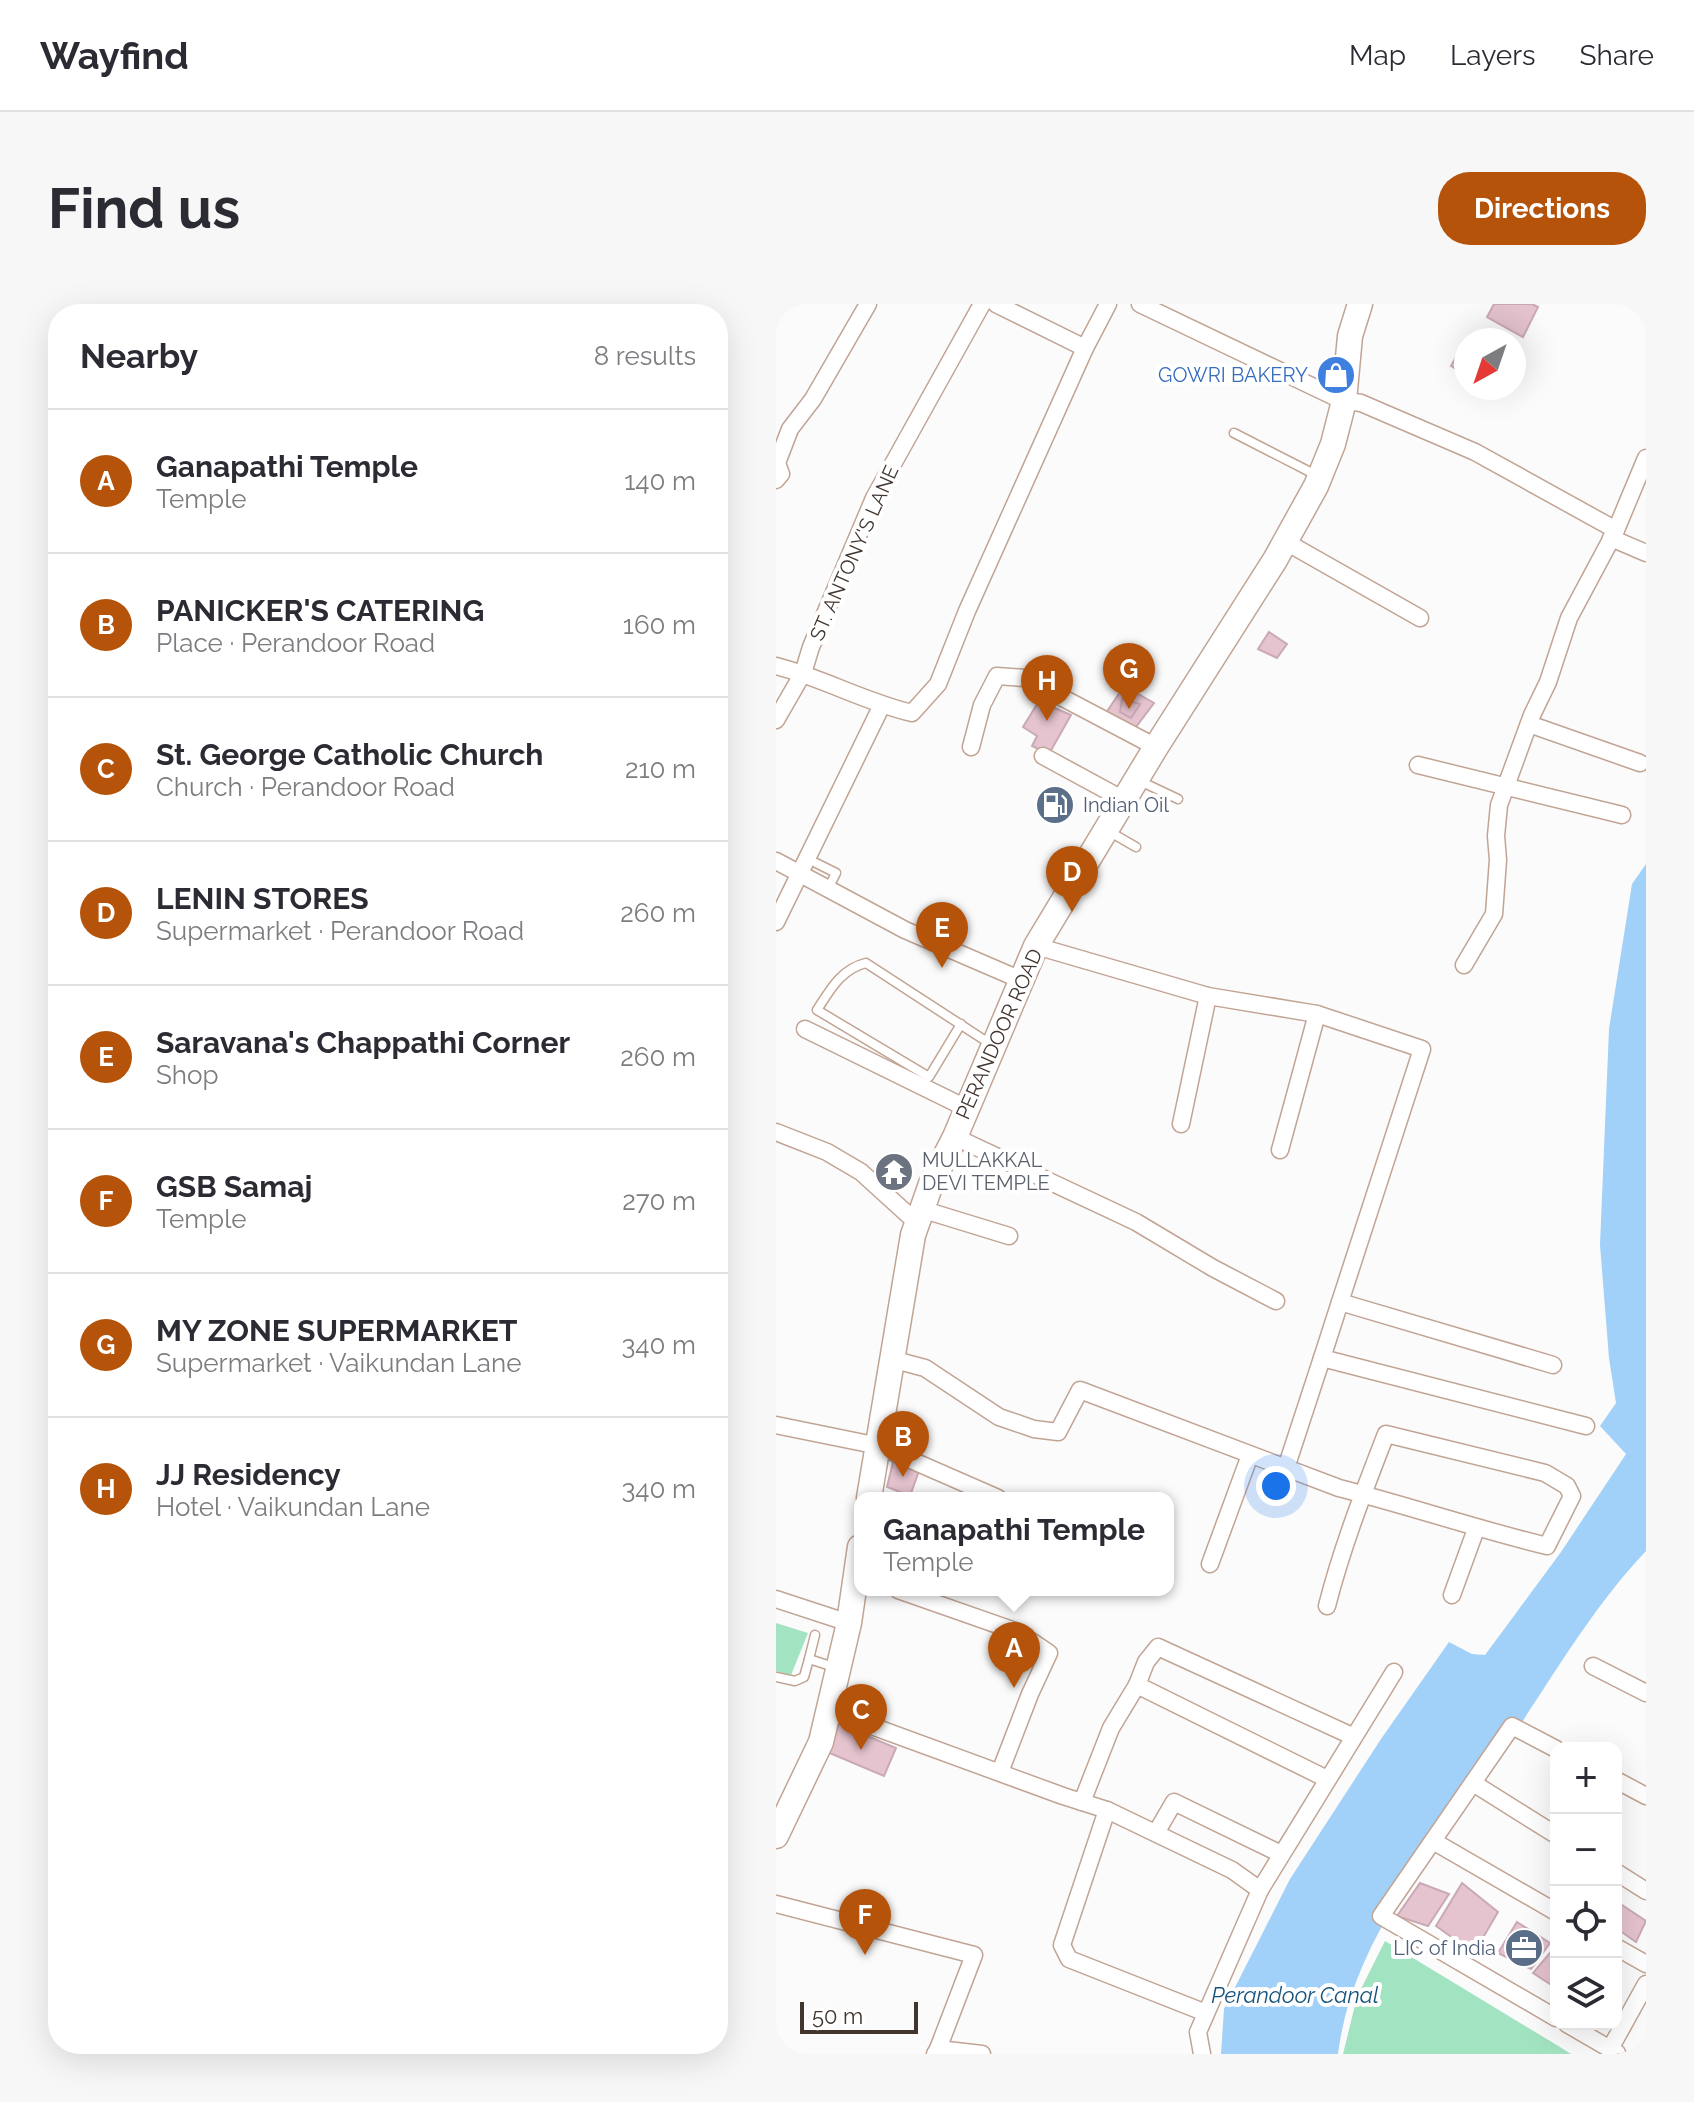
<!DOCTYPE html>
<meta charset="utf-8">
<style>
:root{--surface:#fff;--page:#f7f7f7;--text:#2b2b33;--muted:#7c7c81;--line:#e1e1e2;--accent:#b45309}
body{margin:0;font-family:Raleway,sans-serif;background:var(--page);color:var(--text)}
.controls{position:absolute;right:24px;bottom:24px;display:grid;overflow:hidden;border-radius:16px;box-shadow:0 8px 32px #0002}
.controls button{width:72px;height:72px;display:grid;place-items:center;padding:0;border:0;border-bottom:2px solid var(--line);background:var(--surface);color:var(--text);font:40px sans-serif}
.compass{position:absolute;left:678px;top:24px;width:72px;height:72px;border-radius:50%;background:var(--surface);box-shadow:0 8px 32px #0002;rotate:220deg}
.scale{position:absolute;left:24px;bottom:20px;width:118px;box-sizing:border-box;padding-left:8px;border:4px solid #41352e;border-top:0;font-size:22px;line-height:28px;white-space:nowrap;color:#41352e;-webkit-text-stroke:6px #fff;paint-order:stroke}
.you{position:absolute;left:500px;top:1182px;width:28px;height:28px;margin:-20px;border:6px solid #fff;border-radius:50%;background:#1a73e8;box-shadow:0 0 0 12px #1a73e833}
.badge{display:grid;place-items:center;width:52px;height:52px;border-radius:50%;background:var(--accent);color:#fff;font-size:26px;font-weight:700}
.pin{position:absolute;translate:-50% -66px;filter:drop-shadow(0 2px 4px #0008)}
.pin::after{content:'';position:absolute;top:42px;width:28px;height:24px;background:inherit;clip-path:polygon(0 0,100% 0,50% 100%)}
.popup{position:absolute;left:78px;top:1188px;width:320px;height:104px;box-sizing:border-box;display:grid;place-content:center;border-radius:16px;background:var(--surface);filter:drop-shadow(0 2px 6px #0005);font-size:26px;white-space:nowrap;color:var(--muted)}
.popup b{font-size:30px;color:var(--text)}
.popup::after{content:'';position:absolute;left:50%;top:100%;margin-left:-16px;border:16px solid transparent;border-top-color:var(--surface)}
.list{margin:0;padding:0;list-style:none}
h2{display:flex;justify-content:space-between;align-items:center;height:104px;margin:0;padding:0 32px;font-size:34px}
h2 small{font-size:26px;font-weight:400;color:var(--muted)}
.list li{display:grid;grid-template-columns:52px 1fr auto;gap:24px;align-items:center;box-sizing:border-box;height:144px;padding:0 32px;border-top:2px solid var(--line)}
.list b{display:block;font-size:30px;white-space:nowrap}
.list p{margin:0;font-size:26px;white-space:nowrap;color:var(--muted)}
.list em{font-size:26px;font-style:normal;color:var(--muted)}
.icon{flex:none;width:44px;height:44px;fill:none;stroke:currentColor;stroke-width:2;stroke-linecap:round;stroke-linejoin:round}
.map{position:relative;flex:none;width:870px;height:1750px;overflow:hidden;border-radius:32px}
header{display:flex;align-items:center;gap:48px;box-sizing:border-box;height:112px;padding:0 40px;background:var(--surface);border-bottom:2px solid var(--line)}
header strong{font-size:38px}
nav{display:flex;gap:44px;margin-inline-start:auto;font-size:28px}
.intro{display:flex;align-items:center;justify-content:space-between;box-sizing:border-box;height:192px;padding:0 48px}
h1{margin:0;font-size:56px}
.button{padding:20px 36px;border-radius:32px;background:var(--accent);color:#fff;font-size:28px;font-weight:700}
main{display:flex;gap:48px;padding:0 48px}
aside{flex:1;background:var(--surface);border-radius:32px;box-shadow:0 8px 32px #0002}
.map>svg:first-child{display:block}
</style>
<header>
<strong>Wayfind</strong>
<nav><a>Map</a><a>Layers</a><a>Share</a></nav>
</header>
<div class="intro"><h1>Find us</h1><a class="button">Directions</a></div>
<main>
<aside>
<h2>Nearby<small>8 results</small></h2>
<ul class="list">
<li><span class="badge">A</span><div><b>Ganapathi Temple</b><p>Temple</p></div><em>140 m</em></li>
<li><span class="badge">B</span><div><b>PANICKER'S CATERING</b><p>Place · Perandoor Road</p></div><em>160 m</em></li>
<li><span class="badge">C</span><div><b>St. George Catholic Church</b><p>Church · Perandoor Road</p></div><em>210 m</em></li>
<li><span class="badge">D</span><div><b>LENIN STORES</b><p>Supermarket · Perandoor Road</p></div><em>260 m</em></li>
<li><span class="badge">E</span><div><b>Saravana's Chappathi Corner</b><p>Shop</p></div><em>260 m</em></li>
<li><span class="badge">F</span><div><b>GSB Samaj</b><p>Temple</p></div><em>270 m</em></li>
<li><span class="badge">G</span><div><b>MY ZONE SUPERMARKET</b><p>Supermarket · Vaikundan Lane</p></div><em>340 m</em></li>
<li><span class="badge">H</span><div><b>JJ Residency</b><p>Hotel · Vaikundan Lane</p></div><em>340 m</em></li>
</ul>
</aside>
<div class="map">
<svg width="870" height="1750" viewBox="0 0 870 1750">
<rect width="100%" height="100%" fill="#fbfbfb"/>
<g fill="#a2e3c2">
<path d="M0 1319 32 1329 15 1371 0 1367Z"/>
<path d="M609 1637 784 1743 795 1750H567L581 1693Z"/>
</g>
<path fill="#a1d1f8" d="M870 560V1247C816 1304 776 1374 732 1439 666 1535 577 1630 562 1750H445L448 1705 514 1575 605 1435 673 1338 696 1350 709 1351 785 1248 850 1150 824 1122 840 1099 833 1054 824 941 833 725 856 580Z"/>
<g fill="#e5c3cf" stroke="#caa9b5" stroke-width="2">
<path d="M718 0H756L762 3 747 33 711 13Z"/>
<path d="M690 35 692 36 690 71 675 62Z"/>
<path d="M493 328 511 340 501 354 482 345Z"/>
<path d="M348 382 378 399 357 427 328 412Z"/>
<path d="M346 395 364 400 355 414 344 408Z"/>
<path d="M263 397 295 411 273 450 256 442 261 432 247 423Z"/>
<path d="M112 856 131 870 125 879 103 867Z"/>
<path d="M118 1154 144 1164 134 1192 111 1183Z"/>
<path d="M63 1420 120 1444 108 1472 51 1448Z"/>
<path d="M644 1579 673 1590 652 1622 621 1612Z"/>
<path d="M686 1579 722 1608 698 1649 660 1622Z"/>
<path d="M840 1597 870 1617 860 1638 840 1624Z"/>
<path d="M741 1618 774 1639 755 1665 722 1649Z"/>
<path d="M779 1643H780V1684L757 1669Z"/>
</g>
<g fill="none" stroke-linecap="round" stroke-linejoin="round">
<defs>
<g id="lane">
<path d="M458 129 540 171"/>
<path d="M365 480 366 478 402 495"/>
<path d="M334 528 360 543"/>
<path d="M40 559 60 569 52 585"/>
<path d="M185 720 153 773 41 706C54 686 65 665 90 659L216 741"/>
<path d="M33 1355 39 1331"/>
<path d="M0 1373 19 1377 28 1373 33 1355 61 1364"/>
</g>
<g id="street">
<path d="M220 0 309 44 332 0"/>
<path d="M364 0 565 96 585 99 699 148 840 226"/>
<path d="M0 176 5 170 1 159 14 125 37 95 92 0"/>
<path d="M835 234 870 249"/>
<path d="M510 238 644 314"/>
<path d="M0 362C47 374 89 398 136 409L162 380 191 307 309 44"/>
<path d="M0 416 27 369 35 343 98 194 206 0"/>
<path d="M753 420 864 459"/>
<path d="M195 443 206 401 221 372 249 374 380 443"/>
<path d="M267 452 348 496"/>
<path d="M642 461 846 511"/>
<path d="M0 557 129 626 245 676"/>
<path d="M0 618 106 401"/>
<path d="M260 642 432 692 541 710 646 745 564 998 777 1061"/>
<path d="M688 661 718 610 722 556 720 532 723 501 730 482 756 411 772 378 793 314 840 226 870 154"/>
<path d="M29 725 190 804"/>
<path d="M405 820 432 692"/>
<path d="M0 828 51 848 85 868 140 918"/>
<path d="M179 833 360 918 437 964 500 997"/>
<path d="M504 846 541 710"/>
<path d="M145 905 233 932"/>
<path d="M564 998 546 1054 810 1122"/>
<path d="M115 1055 149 1064 223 1113 258 1125 282 1128 304 1086 563 1184C633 1202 701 1225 771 1242L796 1192 791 1182 769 1169 610 1130C588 1187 566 1243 551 1302"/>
<path d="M0 1121 103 1142 222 1194"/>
<path d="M510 1164 546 1054"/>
<path d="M434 1260 474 1151"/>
<path d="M122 1286 242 1328 273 1349 254 1390 224 1468"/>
<path d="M676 1291 700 1225"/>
<path d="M0 1295 73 1319"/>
<path d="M817 1362 870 1389"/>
<path d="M361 1381 370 1358 382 1343 576 1432"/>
<path d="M52 1406 287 1492 331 1506 456 1566 484 1586"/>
<path d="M780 1445 736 1422 605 1612 780 1714"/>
<path d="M840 1476 870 1492"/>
<path d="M697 1479 780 1531"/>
<path d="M306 1498 335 1424 361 1381 551 1475"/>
<path d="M331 1506 286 1641 293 1655 430 1709"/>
<path d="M380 1529 398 1498 505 1550"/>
<path d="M657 1537 780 1608"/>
<path d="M840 1568 870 1587"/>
<path d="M0 1600 198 1651 162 1745"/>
<path d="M840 1643 870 1660"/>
<path d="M791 1720 841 1749"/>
<path d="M834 1745 870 1680"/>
<path d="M159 1750 162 1745 206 1750"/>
<path d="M426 1750 422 1728 484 1586 618 1368"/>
</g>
<g id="secondary">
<path d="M93 1194 137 931 155 880 179 833 260 642 380 443 499 256 540 182 557 140 568 97 574 32 584 0"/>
<path d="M0 1532 45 1438 73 1319 84 1243"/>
</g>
</defs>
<use href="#lane" stroke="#c1a494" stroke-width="11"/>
<use href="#street" stroke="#c1a494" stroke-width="19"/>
<use href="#secondary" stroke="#c1a494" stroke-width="27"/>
<use href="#lane" stroke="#fff" stroke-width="8"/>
<use href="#street" stroke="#fff" stroke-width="16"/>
<use href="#secondary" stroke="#fff" stroke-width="24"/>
</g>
<defs>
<symbol id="shop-disc" viewBox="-11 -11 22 22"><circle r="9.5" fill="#3f7fe0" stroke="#fff"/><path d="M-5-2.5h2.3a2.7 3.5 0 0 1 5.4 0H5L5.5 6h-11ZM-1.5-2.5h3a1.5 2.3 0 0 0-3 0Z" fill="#fff"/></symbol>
<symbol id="fuel-disc" viewBox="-11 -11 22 22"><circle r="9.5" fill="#5c6f8a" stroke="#fff"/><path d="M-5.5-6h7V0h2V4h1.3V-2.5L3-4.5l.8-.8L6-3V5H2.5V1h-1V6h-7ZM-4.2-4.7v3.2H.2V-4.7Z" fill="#fff"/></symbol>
<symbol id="temple-disc" viewBox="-11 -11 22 22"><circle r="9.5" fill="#6b7280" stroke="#fff"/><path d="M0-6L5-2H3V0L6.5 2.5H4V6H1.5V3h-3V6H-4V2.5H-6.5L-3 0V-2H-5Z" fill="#fff"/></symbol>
<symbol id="office-disc" viewBox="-11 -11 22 22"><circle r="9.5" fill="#5c6f8a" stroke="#fff"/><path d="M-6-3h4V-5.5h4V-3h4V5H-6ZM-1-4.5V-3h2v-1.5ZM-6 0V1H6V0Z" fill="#fff"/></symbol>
</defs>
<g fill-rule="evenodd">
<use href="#shop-disc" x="538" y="49" width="44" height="44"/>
<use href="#fuel-disc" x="257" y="479" width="44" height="44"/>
<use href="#temple-disc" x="96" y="846" width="44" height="44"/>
<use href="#office-disc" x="726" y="1622" width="44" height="44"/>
</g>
<g text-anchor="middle" stroke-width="8" stroke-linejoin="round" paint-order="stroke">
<g font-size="20" fill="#366cbe" stroke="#fff" text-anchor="end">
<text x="532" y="78">GOWRI BAKERY</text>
</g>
<g font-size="20" fill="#41352e" stroke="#fff">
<text transform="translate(78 249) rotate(-66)" y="7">ST. ANTONY'S LANE</text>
<text transform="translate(223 730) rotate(-66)" y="7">PERANDOOR ROAD</text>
</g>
<g font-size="20" fill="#4e5e75" stroke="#fff" text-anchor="start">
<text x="307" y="508">Indian Oil</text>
<text x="720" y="1651" text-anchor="end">LIC of India</text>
</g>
<g font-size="20" fill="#5b616d" stroke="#fff" text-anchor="start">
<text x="146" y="863">MULLAKKAL<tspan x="146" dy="23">DEVI TEMPLE</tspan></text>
</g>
<g font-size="22" font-style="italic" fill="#16547d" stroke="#fff">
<text x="519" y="1699">Perandoor Canal</text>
</g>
</g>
</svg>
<div class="controls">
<button>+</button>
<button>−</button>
<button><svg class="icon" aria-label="locate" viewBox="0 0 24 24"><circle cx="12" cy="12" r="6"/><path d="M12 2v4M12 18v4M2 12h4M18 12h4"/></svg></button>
<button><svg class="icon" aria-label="layers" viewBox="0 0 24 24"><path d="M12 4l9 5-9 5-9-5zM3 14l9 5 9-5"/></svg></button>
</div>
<svg class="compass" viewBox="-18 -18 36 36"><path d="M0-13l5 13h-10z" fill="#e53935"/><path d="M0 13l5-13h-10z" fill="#7c7c81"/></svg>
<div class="scale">50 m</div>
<div class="you"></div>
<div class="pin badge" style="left:238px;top:1384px">A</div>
<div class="popup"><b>Ganapathi Temple</b>Temple</div>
<div class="pin badge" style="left:127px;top:1173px">B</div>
<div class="pin badge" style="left:85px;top:1446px">C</div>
<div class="pin badge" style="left:296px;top:608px">D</div>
<div class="pin badge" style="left:166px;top:664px">E</div>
<div class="pin badge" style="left:89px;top:1651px">F</div>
<div class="pin badge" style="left:353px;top:405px">G</div>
<div class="pin badge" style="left:271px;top:417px">H</div>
</div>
</main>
